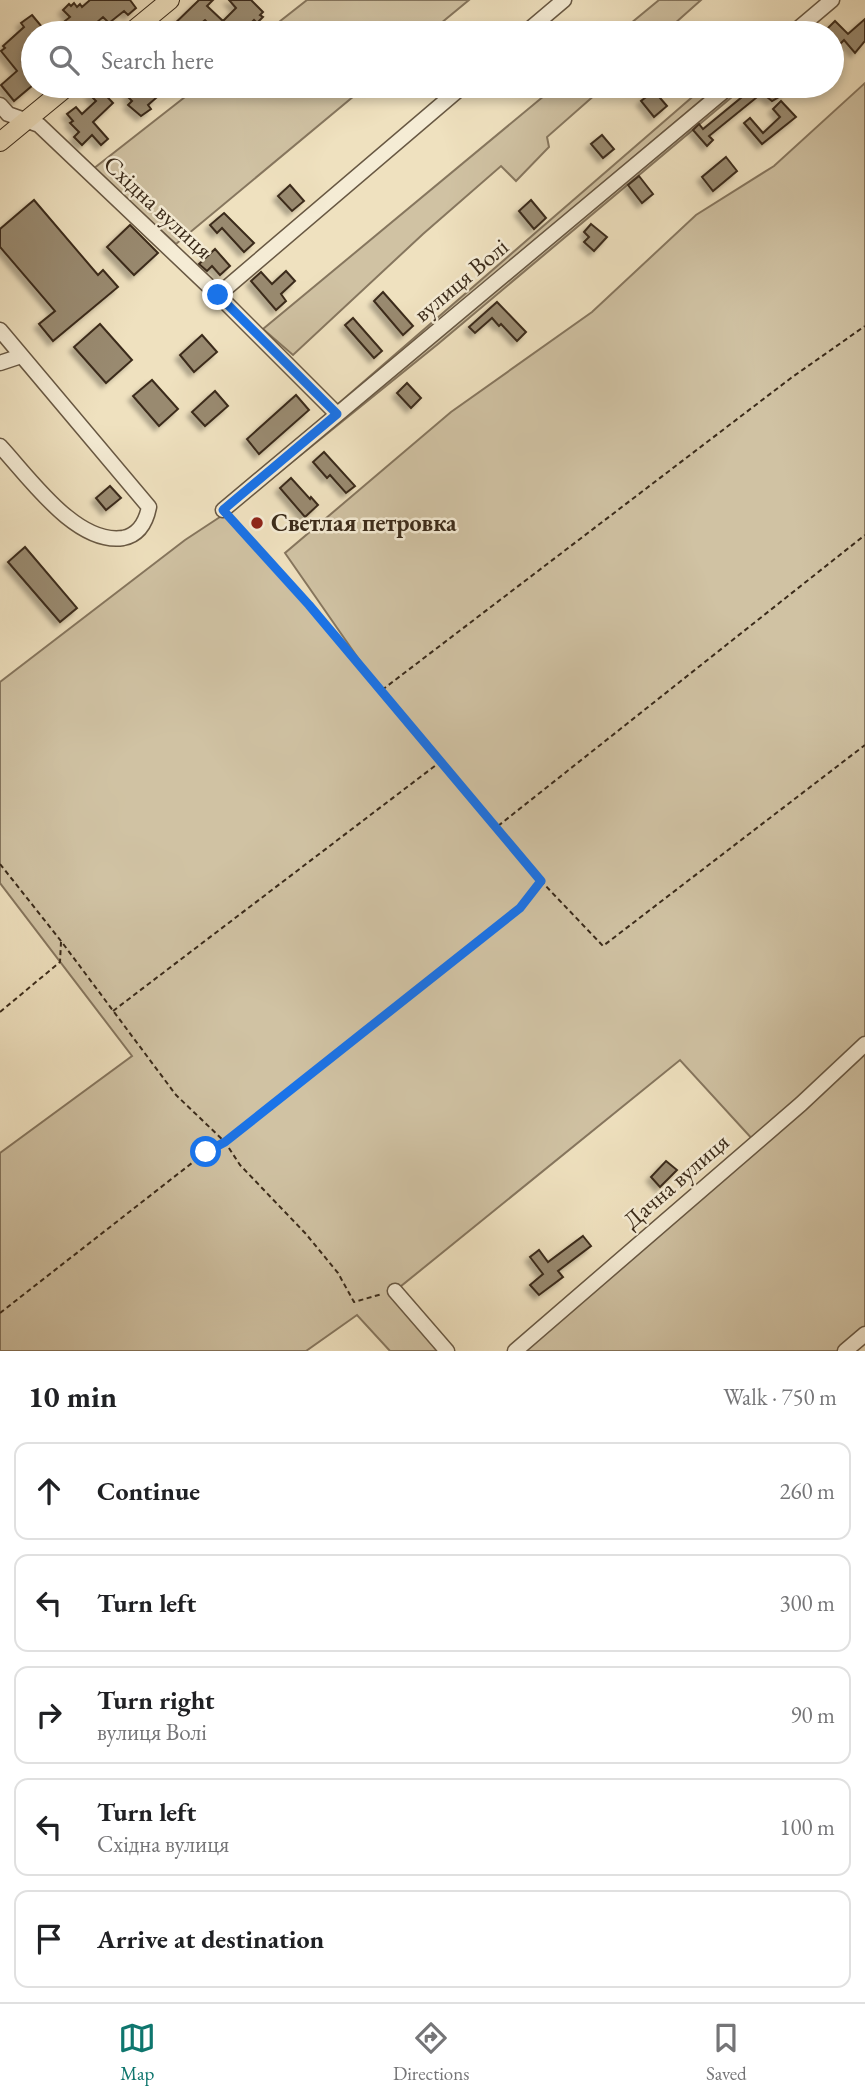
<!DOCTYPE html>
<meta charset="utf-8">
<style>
:root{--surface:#fff;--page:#f6f6f6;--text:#202124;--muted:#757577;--line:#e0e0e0;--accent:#0f766e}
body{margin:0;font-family:"EB Garamond",serif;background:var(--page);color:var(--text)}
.stop{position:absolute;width:21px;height:21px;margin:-16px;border:5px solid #1a73e8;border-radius:50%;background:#fff}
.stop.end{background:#1a73e8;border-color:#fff;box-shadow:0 2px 7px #0008}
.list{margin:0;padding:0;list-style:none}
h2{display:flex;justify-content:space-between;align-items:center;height:91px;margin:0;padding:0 28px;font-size:30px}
h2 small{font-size:23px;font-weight:400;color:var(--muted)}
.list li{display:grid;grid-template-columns:46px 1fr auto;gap:21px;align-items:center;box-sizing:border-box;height:98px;margin:0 14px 14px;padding:0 14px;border:2px solid var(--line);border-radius:14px}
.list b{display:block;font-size:26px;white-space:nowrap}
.list p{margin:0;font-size:23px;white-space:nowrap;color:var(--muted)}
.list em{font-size:23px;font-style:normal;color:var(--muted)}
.icon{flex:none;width:38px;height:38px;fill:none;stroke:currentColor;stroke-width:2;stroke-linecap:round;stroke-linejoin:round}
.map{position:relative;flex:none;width:865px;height:1351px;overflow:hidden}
.search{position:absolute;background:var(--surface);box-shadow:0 4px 10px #0003;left:21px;right:21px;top:21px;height:77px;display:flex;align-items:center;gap:18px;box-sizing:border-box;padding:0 24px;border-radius:38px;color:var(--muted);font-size:26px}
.sheet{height:651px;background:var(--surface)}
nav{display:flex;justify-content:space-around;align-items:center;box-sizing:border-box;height:98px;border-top:2px solid var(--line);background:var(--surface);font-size:19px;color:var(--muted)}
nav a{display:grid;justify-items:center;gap:4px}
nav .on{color:var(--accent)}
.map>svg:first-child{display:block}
</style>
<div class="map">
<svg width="865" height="1351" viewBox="0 0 865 1351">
<defs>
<filter id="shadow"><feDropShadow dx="-4.5" dy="4.5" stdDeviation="2" flood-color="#0004"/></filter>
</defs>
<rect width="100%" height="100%" fill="#efe1bf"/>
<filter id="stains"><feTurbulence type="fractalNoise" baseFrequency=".00286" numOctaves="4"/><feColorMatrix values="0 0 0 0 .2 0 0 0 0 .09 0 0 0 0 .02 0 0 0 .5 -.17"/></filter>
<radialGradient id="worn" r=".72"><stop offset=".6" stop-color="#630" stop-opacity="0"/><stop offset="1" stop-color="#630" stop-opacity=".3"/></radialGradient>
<g fill="#d0c2a3" stroke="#86765e" stroke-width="2">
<path d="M307 0H469L429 33H265Z"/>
<path d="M659 0H701L664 33H619Z"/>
<path d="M865 83V1334L845 1351H515L755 1142 680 1060 395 1291 447 1351H390L357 1315 306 1351H0V1153L132 1056 0 883V682L185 540 226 513 309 605 374 681 285 553 451 412 592 312 696 215 774 166Z"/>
<path d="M199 86H366L176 244 93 169Z"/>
<path d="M556 86H605L547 137 549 147 516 181 501 166 423 234 293 355 263 329Z"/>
<path d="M705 86H718L341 404 339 403Z"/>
<path d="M734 86H745L438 344 240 504Z"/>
</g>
<g fill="#998a70" stroke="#3b2b1a" stroke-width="2" filter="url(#shadow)">
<path d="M90 0H130L136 8 128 15 124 11 109 23 103 17 89 29 93 33H72L69 30 64 33H50L70 17 63 10 69 4 71 6 74 3 77 7 80 4 82 7Z"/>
<path d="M199 0H213L207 6 223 21 236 8 229 0H251L263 12 260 15 263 17 257 23 254 20 245 29 242 27 235 33H226L219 26 215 30 205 20 189 33H165Z"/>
<path d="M32 15 47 33H33V54L22 62 33 76V85L14 101 1 85 17 71 1 51 5 48 3 46 24 27 21 23Z"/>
<path d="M865 19V41L855 53 844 40 837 47 832 41V33L826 30 835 21 848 34Z"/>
<path d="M125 86H162L152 94 156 98 148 105 151 109 141 116 128 105 132 101 128 97 132 93Z"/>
<path d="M743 86H782L785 91 784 94 772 101 762 93 709 136 713 140 707 146 693 130 699 124 703 129 748 92Z"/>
<path d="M98 87 113 103 93 122 108 139 101 145 92 135 82 145 74 137 79 132 70 123 73 121 67 114 76 107 82 114 96 101 90 95Z"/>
<path d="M654 91 667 106 654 117 641 101Z"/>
<path d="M781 101 796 117 762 144 744 123 750 118 763 133 780 117 773 109Z"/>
<path d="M602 135 614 149 603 158 591 144Z"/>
<path d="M726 157 737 171 713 191 702 177Z"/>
<path d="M639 176 653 194 642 203 628 185Z"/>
<path d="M290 185 304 201 292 211 278 196Z"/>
<path d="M34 200 98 275 103 270 118 287 53 341 39 324 55 311 0 247V229Z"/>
<path d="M531 200 546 218 534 229 519 211Z"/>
<path d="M224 213 254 243 244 252 222 228 217 233 210 225Z"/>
<path d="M591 224 607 237 594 251 584 242 589 237 584 232Z"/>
<path d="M130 225 158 253 134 275 107 247Z"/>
<path d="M215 249 230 266 220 275 212 266 207 271 199 264Z"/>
<path d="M286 271 295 281 281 294 286 301 276 310 251 281 261 272 272 284Z"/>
<path d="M383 292 413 326 403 335 374 301Z"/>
<path d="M497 302 526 332 517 341 501 324 499 326 492 318 475 333 469 327Z"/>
<path d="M353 318 382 351 374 358 345 325Z"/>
<path d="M100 324 132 360 106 383 74 347Z"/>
<path d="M202 335 217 352 194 372 180 355Z"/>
<path d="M152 380 178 409 159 426 133 396Z"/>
<path d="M407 383 421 398 411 408 397 393Z"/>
<path d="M215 391 228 406 205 426 192 412Z"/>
<path d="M296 395 309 410 259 454 247 439Z"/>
<path d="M324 452 355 486 346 493 330 475 327 478 313 462Z"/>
<path d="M291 478 310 499 311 497 318 505 305 517 280 488Z"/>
<path d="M110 486 121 498 106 510 96 498Z"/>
<path d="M25 547 77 608 60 622 8 562Z"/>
<path d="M666 1161 677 1170 660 1187 651 1177Z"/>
<path d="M583 1236 591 1246 558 1271 563 1277 539 1295 530 1285 543 1274 530 1257 539 1250 548 1262Z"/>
</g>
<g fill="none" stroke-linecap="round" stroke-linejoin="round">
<defs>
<g id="minor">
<path d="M525 33 564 0"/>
<path d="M793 33 832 0"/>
<path d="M0 105 8 114 39 125 218 295 337 414"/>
<path d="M218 295 463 86"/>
<path d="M0 330 149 507C146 522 139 535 123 538 76 545 29 477 0 446"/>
<path d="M0 363 21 356"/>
<path d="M223 510 730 86"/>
<path d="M395 1291 447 1351"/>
<path d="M515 1351 801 1104 865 1044"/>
<path d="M845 1351 865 1334"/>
</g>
<g id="major">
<path d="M130 33 170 0"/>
<path d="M0 142 68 86"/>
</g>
</defs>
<use href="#minor" stroke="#685843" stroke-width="17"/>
<use href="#major" stroke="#3b2b1a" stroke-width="20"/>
<g stroke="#3b2b1a" stroke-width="2" stroke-dasharray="5 3.5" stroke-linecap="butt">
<path d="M231 519 309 605 541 881 603 946 865 745"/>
<path d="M382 690 791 378 865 326"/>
<path d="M498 826 865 535"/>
<path d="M0 864 61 941 176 1095 225 1142 240 1165 306 1234 338 1273 354 1302 382 1294"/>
<path d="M113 1011 440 762"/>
<path d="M0 1012 60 962 61 942"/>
<path d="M0 1313 206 1152 225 1142 520 908 541 881"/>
</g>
<use href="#minor" stroke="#f5ecd5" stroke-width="14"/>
<use href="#major" stroke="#efe1bf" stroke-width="18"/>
</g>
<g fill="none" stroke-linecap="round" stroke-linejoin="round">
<path stroke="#1a73e8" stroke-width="9" d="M206 1152 225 1142 520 908 541 881 309 605 223 510 337 414 218 295"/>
</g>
<circle fill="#8f2418" stroke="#f5ecd5" stroke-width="2.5" cx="257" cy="523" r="7"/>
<g text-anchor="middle" stroke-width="5" stroke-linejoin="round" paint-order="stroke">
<g font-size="24" fill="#3b2b1a" stroke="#f5ecd5">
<text transform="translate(158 207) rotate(43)" y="8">Східна вулиця</text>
<text transform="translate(461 280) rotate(-40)" y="8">вулиця Волі</text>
<text transform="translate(676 1181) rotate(-41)" y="8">Дачна вулиця</text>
</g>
<g font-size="24" font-weight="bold" fill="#3b2b1a" stroke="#f5ecd5" text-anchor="start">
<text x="271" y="531">Светлая петровка</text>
</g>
</g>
<rect width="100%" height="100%" filter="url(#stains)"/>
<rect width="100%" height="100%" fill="url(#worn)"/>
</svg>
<div class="stop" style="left:206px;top:1152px"></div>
<div class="stop end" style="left:218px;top:295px"></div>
<div class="search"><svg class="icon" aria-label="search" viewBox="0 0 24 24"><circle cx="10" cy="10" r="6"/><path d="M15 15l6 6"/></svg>Search here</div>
</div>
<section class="sheet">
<h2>10 min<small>Walk · 750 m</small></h2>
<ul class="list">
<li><svg class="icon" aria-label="ahead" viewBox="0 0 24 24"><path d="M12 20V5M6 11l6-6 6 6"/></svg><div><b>Continue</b></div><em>260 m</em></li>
<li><svg class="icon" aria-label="left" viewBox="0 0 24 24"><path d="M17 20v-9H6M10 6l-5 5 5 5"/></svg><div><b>Turn left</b></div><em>300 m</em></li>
<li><svg class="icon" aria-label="right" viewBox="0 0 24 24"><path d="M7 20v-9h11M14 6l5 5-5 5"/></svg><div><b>Turn right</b><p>вулиця Волі</p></div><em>90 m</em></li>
<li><svg class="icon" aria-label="left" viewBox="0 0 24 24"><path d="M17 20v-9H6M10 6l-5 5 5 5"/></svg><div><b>Turn left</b><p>Східна вулиця</p></div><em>100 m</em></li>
<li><svg class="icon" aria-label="arrive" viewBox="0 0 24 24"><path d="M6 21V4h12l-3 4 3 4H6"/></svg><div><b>Arrive at destination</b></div></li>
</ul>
</section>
<nav>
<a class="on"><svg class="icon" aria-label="map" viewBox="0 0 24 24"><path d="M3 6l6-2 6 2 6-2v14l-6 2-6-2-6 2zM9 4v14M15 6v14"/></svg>Map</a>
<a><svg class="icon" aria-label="directions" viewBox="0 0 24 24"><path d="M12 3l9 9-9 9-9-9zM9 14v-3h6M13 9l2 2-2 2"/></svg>Directions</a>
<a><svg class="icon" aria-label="saved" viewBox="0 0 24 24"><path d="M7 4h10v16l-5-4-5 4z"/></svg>Saved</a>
</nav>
